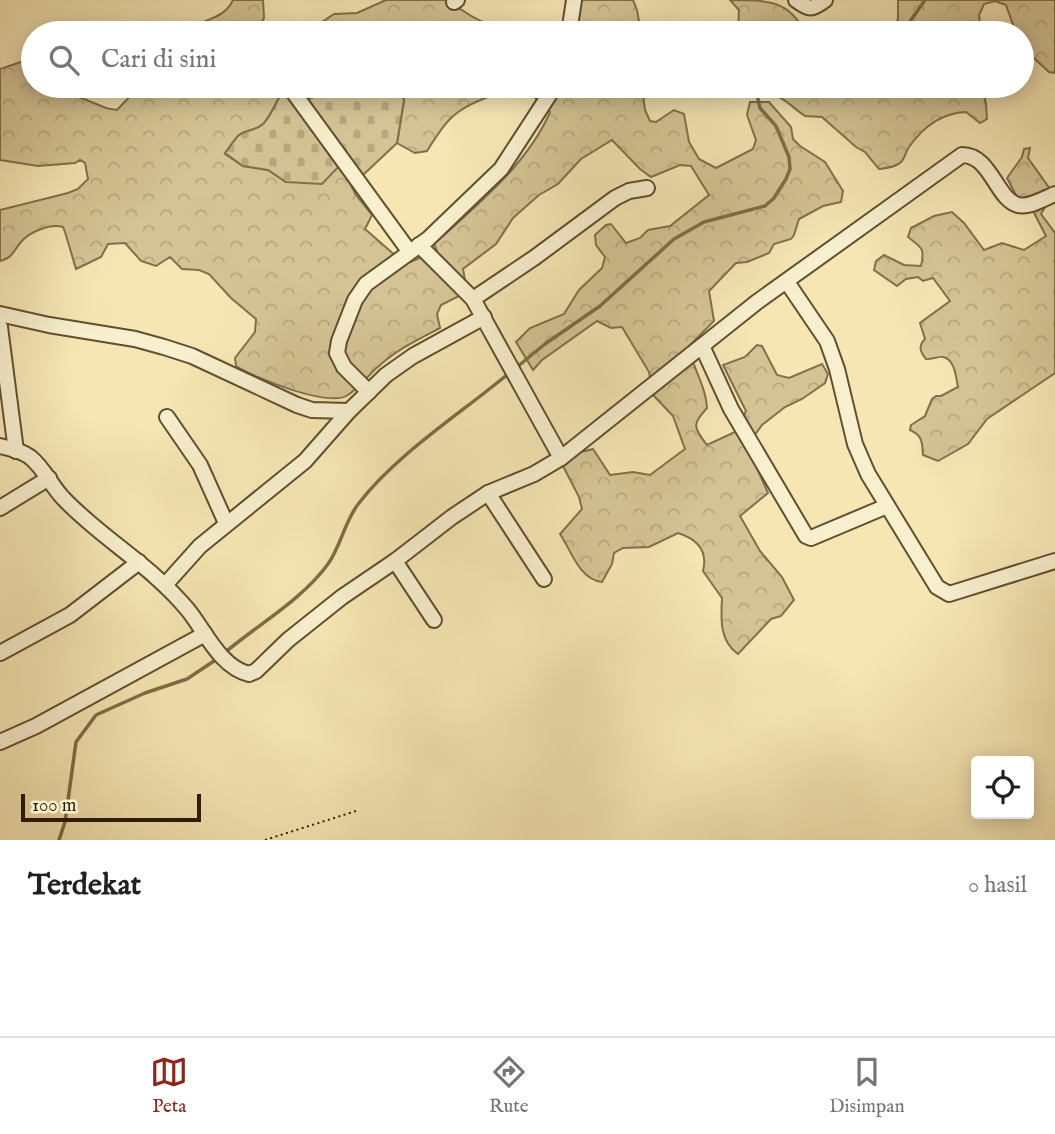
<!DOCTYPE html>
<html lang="id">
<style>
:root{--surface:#fff;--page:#f6f6f6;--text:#202124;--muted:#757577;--line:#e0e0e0;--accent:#8f2418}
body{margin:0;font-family:"IM FELL English",serif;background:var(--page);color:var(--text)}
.controls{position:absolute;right:21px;bottom:21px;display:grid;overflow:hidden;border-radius:7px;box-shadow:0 4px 18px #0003}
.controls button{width:63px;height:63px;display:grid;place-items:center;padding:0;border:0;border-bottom:2px solid var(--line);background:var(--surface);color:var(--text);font:35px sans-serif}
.scale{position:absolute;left:21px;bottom:18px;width:180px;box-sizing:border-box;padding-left:7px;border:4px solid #311d00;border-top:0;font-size:19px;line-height:24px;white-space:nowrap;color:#311d00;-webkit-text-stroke:5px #f8efce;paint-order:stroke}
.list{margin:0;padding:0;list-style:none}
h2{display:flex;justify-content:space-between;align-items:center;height:91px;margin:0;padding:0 28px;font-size:30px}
h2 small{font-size:23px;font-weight:400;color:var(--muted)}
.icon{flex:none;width:38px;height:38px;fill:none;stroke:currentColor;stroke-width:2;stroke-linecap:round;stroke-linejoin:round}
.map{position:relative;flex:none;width:1055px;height:840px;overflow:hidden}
.search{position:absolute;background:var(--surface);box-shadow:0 4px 18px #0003;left:21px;right:21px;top:21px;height:77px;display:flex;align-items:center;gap:18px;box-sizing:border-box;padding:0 24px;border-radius:38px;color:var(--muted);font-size:26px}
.sheet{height:196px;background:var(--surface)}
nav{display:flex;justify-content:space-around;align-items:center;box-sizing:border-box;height:98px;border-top:2px solid var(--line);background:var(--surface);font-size:19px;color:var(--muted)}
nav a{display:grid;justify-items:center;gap:4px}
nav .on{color:var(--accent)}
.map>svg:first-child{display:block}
</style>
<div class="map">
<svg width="1055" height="840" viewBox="0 0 1055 840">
<defs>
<pattern id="forest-crowns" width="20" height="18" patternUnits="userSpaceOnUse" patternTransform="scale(1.75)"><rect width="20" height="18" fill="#d4c495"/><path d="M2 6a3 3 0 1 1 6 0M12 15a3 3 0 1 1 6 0" fill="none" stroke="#b6a87f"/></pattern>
<pattern id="cemetery-stones" width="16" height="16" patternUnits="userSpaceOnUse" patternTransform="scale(1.75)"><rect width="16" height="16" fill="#d4c495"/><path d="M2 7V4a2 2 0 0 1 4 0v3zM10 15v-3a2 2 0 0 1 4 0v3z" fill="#b6a87f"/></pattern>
</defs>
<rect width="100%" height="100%" fill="#f5e6b4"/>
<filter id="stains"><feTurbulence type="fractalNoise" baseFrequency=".00286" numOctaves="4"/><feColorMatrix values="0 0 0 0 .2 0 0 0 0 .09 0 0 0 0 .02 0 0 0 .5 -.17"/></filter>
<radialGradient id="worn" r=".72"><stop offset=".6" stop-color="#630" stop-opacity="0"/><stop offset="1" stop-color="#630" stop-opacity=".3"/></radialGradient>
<g fill="url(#forest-crowns)" stroke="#82704a" stroke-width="2">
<path d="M233 0H263L264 18 259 27 262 33H190L189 29C206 18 224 19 233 0Z"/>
<path d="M386 0H449C459 9 481 24 495 25 500 25 507 23 512 23L523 33H306L334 14 357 13Z"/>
<path d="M577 0H633L637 10 641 32 574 33Z"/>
<path d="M730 0C767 0 790 0 805 33H738L739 10Z"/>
<path d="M898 0H1055V73L1049 72 1022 47V33H1016L1006 5 995 1 984 4 979 15 981 33H892L898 19Z"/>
<path d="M33 58V86H69L74 95 106 108 117 110 137 89C151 94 160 93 173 86H290C277 94 275 111 264 123 257 131 247 129 239 135 234 140 229 148 225 154L243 166 268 170 286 182 340 165 356 195 372 215 365 229 405 264 437 251 434 244C475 207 528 164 550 112L522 86H642L645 110 650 121 656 122 674 110 684 114 689 142 699 159 716 168 753 149 756 140 747 115 750 102H769L791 127 793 139 800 146 825 162 843 191 841 202 823 206 799 219 794 235 791 239 774 244 769 253 747 262 736 263 709 291 714 321 688 347C693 367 706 387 707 408 692 424 693 427 707 445L735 432 746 411 723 365 745 357 757 345 762 346 777 375 789 378 822 364 828 374 825 383 802 399 785 407 762 425 747 446 768 493 740 516 760 551 782 577 794 600 781 616 771 619 738 654C719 641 721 618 722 598L703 571C708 551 697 539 678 533L649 547 623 548 614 553 612 564 602 582C579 579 572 552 560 534L582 509 579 497 563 466 581 452 593 449 610 475 633 472 650 475 685 449 673 416 654 396 649 372 622 327 611 328 597 321 542 360 533 370 516 342 530 328 564 314 579 290 602 268 605 257 596 245 595 235 606 225 611 224 626 243 640 238 648 230 670 226 709 195 691 166 680 165 651 177 640 169 612 140 581 159 558 184 539 195 513 218 496 244 463 269 465 280 459 296 441 305 437 314 440 328C419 339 398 349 380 365 369 374 360 387 348 395 329 408 255 378 236 366L235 358 255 332 256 319 231 298 209 274 199 270 182 269 170 257 156 266 141 261 125 243 108 244 101 257 76 269 65 232 63 227C51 223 29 232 21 242 13 251 13 258 0 261V210L68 193 78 189 88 179 85 163 80 160 75 163 38 166 0 160V69Z"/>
<path d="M398 86H515C493 96 467 102 450 119 441 128 434 140 427 151L415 153 397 143 404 101Z"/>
<path d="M759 86H982L986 104 987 119 980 123 966 112C941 113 923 127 909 147 906 151 905 158 901 162 896 167 887 168 879 169L865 152 856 147 822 117 805 116C789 105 784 96 763 92Z"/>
<path d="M1030 148 1028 158 1050 189 1047 204 1041 214 1055 233V373L987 419 968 444 938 461 923 455C922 442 923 436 910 430L911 425 925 416 932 399 936 396H941L958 387C956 378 955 359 943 357 938 356 931 360 926 359 920 352 918 346 925 339L920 323 950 301 933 278 923 281 918 277 906 279 897 286 874 270 876 261 884 255 904 265 921 266C925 248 922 248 908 237L911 228 934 216 952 212 964 223 984 250 1002 243 1024 250 1046 236 1032 209 1018 199 1007 178 1022 157 1024 149Z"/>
</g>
<path fill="url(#cemetery-stones)" stroke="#82704a" stroke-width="2" d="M290 86H300L309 99 337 86H398L404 100 397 143 363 175 349 179 340 165 322 184 286 182 268 170 243 166 225 153C229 148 234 140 239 135 247 129 257 131 264 123 275 111 277 94 290 86Z"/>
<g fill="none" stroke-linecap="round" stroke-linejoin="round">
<g stroke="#7e6d47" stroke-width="3.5">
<path d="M902 33 925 0"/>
<path d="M517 367 545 344 600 306 674 239 704 222 765 206 774 198 786 179 790 169 789 157 776 126 760 108 755 86"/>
<path d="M223 654C257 625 301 601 328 564 341 546 345 520 359 503 397 454 460 414 508 374"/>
<path d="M59 840 65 822 76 742 96 715 145 693 187 679 217 659"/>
</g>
<defs>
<g id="minor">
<path d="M796 0C809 10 812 10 825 0"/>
<path d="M454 2 457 0"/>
<path d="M569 33 574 0"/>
<path d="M291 89 409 251"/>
<path d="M419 245 473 299 561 458"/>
<path d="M787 282 827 341 837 369 855 444 868 474 937 587 949 594 1055 561"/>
<path d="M473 299 534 258 615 198 629 191 647 188"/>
<path d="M0 314 49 325 135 339 164 347 192 356 297 405 312 410 349 411"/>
<path d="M0 327 16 451"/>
<path d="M702 346 731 409 806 536 811 538 887 506"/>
<path d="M369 392 344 367 337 353 339 341 355 300 366 284 428 239 501 169 555 86"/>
<path d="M167 417 200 465 226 523"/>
<path d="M0 446C10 448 22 451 30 457 45 469 51 486 64 499 102 539 151 565 188 610 205 631 220 667 249 674L256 671 288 640 342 597 395 561 452 517 488 493 534 474 561 458 757 302 962 155C991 155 996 199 1018 205 1029 208 1045 198 1055 194"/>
<path d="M488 493 544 579"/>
<path d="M0 508 49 478"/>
<path d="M395 561 434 620"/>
<path d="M165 585 200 546 305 461 349 411 386 375 413 356 484 317"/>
<path d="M0 653 70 615 139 562"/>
<path d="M0 742 36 726 205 634"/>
</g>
</defs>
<use href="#minor" stroke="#624f2d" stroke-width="18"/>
<path stroke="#311d00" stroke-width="2" stroke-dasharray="2 3.5" stroke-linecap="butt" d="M265 840 356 811"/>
<use href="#minor" stroke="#f8efce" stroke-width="14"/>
</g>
<rect width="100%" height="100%" filter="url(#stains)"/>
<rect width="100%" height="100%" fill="url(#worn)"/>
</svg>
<div class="controls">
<button><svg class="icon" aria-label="locate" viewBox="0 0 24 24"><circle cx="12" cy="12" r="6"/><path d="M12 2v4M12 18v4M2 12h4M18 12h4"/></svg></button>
</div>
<div class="scale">100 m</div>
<div class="search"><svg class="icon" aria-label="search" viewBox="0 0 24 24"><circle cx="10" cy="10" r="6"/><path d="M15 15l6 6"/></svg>Cari di sini</div>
</div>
<section class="sheet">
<h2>Terdekat<small>0 hasil</small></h2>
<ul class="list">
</ul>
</section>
<nav>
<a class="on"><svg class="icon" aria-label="map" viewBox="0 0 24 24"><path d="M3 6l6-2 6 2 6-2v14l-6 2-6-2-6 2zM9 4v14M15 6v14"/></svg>Peta</a>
<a><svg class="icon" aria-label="directions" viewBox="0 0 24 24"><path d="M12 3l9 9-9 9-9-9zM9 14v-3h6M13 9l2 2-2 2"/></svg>Rute</a>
<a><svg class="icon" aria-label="saved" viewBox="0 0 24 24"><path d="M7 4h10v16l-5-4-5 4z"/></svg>Disimpan</a>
</nav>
